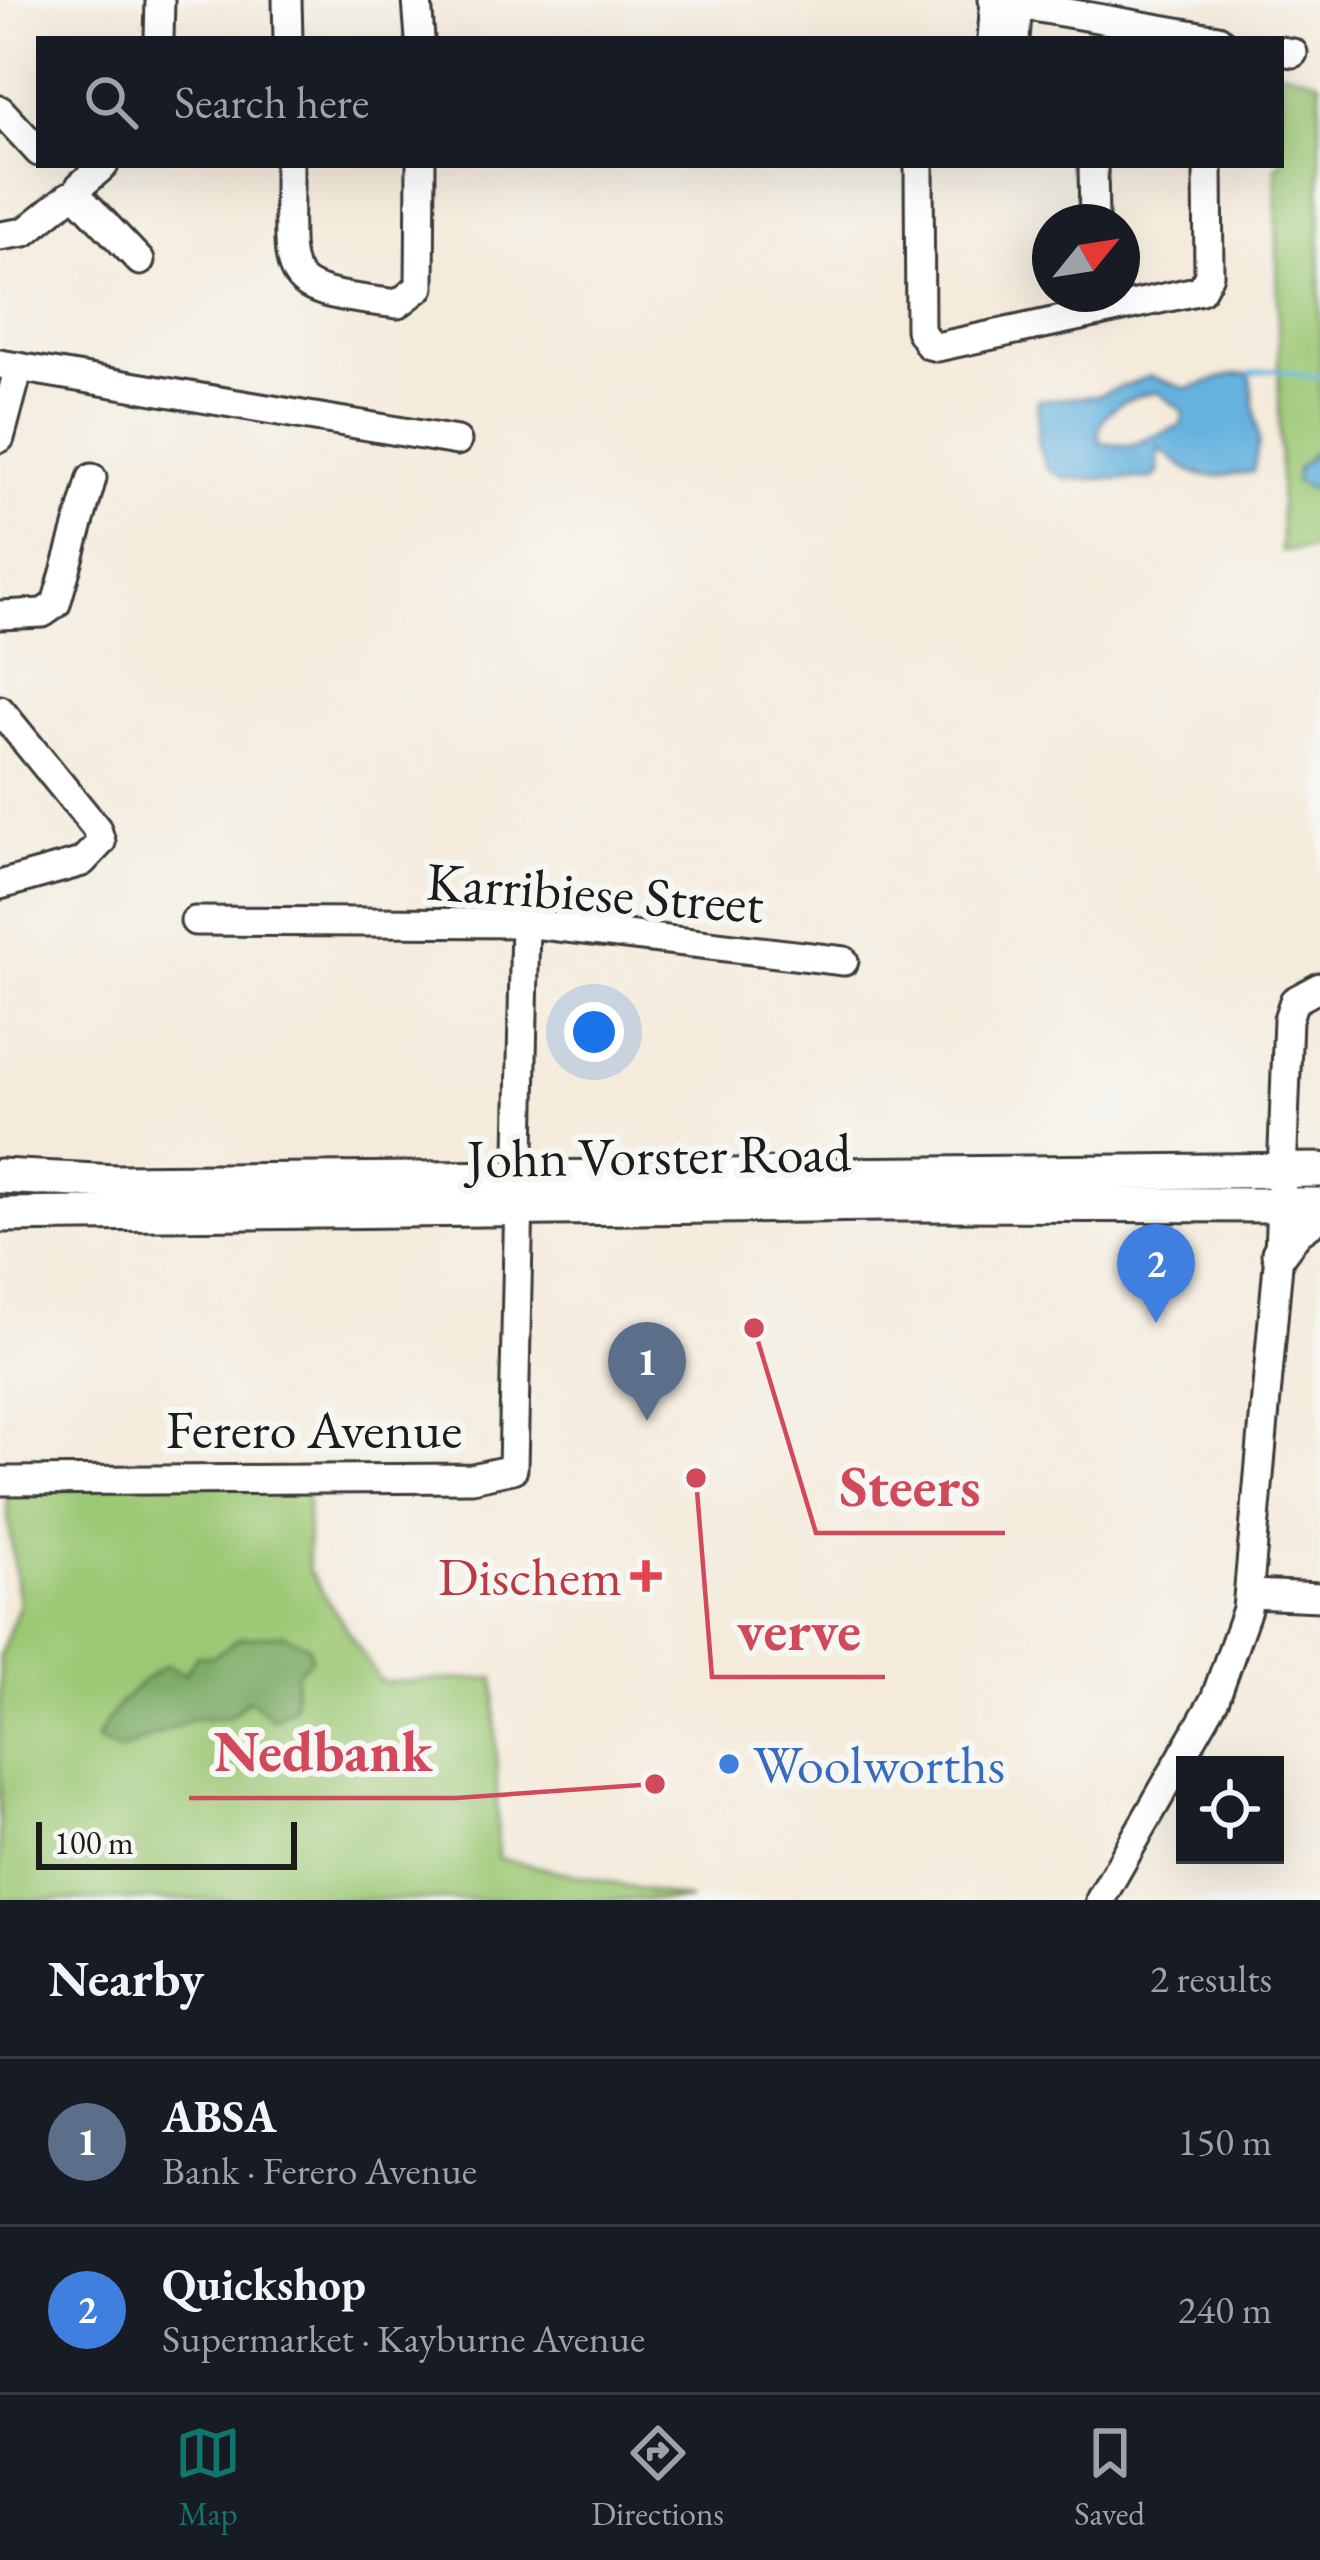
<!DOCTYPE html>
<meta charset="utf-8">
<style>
:root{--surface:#171b24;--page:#20242c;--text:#f1f3f6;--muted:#9ea1a6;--line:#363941;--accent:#0f766e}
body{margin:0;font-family:"EB Garamond",serif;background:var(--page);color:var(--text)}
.controls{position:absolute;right:36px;bottom:36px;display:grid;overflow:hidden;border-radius:0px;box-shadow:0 12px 48px #0002}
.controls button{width:108px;height:108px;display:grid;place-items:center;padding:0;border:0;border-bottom:3px solid var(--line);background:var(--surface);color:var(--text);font:60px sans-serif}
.compass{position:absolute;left:1032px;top:204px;width:108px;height:108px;border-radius:50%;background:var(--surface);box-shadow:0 12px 48px #0002;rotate:60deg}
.scale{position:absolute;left:36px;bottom:30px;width:261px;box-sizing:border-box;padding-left:12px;border:6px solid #1c1c1c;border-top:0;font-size:33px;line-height:42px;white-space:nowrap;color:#1c1c1c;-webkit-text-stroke:9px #f6f6f2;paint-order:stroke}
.you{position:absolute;left:594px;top:1032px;width:42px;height:42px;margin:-30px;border:9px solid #fff;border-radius:50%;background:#1a73e8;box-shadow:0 0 0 18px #1a73e833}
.badge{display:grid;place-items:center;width:78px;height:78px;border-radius:50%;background:var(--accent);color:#fff;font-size:39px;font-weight:700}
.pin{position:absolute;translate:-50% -99px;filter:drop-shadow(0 3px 6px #0008)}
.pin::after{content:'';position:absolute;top:63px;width:42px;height:36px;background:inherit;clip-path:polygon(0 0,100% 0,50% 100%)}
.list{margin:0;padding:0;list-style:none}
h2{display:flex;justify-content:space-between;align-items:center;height:156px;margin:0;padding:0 48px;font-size:51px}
h2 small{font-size:39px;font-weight:400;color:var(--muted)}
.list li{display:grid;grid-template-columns:78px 1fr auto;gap:36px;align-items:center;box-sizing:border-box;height:168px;padding:0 48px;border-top:3px solid var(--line)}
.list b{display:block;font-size:45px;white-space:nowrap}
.list p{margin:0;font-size:39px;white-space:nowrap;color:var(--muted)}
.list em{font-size:39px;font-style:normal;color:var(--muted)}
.icon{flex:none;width:66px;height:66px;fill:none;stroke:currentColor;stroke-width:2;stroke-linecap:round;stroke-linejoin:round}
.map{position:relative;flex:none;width:1320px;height:1900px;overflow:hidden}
.search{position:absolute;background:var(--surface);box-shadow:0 12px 48px #0002;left:36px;right:36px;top:36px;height:132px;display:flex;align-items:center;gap:30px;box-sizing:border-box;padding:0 42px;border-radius:0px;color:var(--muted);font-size:45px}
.sheet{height:492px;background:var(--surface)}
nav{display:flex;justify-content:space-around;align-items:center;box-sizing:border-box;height:168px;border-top:3px solid var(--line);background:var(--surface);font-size:33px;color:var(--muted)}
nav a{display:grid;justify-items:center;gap:6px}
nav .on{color:var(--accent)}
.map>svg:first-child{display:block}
</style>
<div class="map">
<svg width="1320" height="1900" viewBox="0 0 1320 1900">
<rect width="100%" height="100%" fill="#f6f6f2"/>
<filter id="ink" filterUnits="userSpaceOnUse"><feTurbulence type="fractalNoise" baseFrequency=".00833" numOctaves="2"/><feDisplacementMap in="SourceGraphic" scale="24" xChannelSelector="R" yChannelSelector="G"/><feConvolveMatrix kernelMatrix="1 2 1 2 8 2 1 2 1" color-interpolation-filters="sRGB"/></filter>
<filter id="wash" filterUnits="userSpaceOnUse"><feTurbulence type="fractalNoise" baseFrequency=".004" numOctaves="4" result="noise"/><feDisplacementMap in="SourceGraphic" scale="48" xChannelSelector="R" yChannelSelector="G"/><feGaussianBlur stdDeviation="2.7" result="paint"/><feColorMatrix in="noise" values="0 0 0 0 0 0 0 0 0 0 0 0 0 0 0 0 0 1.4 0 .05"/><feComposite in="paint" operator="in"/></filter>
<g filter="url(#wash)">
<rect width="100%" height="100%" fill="#f4ebdb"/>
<g fill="#9cc875" stroke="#5c7248" stroke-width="3">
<path d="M1281 70 1320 81V548L1281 552 1276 165H1281Z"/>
<path d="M307 1476 308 1569 381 1682 495 1678 498 1858 691 1900H0V1656L19 1605 4 1482Z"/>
</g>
<path fill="#7dac66" stroke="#4c6441" stroke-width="3" d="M284 1634 308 1646 311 1658 296 1674 294 1706 273 1719 249 1699 229 1717 192 1719 119 1751 96 1740C112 1707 135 1685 166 1665L185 1674 197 1655 213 1657 239 1638Z"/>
<g fill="#66b2df" stroke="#41677e" stroke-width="3" fill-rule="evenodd">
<path d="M1234 374H1250L1259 441 1253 472C1197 479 1202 482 1159 448L1158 473 1151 479H1067L1047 469 1037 442 1038 400 1096 396 1150 376 1187 389ZM1157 392 1183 411 1182 425 1130 446 1100 443C1093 410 1130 396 1157 392Z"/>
<path d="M1320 447V484L1310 489 1295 481 1297 469Z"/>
</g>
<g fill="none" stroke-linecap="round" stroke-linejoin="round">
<path stroke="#66b2df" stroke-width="4.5" d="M1250 374C1288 363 1299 381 1320 375"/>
</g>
</g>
<g filter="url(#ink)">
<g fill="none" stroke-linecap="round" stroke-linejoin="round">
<defs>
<g id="minor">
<path d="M287 0 288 39"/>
<path d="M417 0 420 39"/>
<path d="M993 0 1218 39"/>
<path d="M159 39 160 0"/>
<path d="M992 39 995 0"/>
<path d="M1015 39 1018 4"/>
<path d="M1281 51 1293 53"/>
<path d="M0 110 39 152"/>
<path d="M289 165C290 285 272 289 398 304L420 287 421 165"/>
<path d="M919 165 920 330 929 345 937 347 1201 290 1209 275 1208 165"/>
<path d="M1093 165 1094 222"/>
<path d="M80 186 104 165"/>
<path d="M79 197 140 261"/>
<path d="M0 236 25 232 69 196"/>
<path d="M0 364 457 441"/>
<path d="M0 438 19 367"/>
<path d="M0 615 43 613 56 604 92 478"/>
<path d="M0 710 97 829 101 842 82 862 0 885"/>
<path d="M195 921 525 923 844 961"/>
<path d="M0 1481 472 1478 513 1469 525 923"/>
<path d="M1250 1594 1320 1597"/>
<path d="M1100 1900 1215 1699 1247 1609 1279 1253 1288 1019 1294 1001 1320 987"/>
</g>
<g id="major">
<path d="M0 1176 116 1182 1320 1170"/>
<path d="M0 1215 883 1204 1320 1205"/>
<path d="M1279 1253 1296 1230 1320 1213"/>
</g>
</defs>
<use href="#minor" stroke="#3c3b39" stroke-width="33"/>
<use href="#major" stroke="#3c3b39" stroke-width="39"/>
<use href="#minor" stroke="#fff" stroke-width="27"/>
<use href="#major" stroke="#fff" stroke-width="33"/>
</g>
</g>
<path fill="#e0444e" stroke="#f6f6f2" stroke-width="4.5" d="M640 1558h12v12h12v12h-12v12h-12v-12h-12v-12h12z"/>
<circle fill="#3f7fe0" stroke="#f6f6f2" stroke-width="4.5" cx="729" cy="1764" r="12"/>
<g text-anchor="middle" stroke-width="12" stroke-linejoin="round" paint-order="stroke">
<g font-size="54" fill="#1c1c1c" stroke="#f6f6f2">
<text transform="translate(595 892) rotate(4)" y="19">Karribiese Street</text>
<text transform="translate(659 1155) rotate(-1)" y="19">John Vorster Road</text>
<text x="314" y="1448">Ferero Avenue</text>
</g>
<g font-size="54" fill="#be3a42" stroke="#f6f6f2" text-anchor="end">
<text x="622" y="1595">Dischem</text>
</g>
<g font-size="54" fill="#366cbe" stroke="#f6f6f2" text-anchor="start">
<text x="753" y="1783">Woolworths</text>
</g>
</g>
<path fill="none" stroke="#d1495b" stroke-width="4.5" d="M754 1328L816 1533H1005M696 1478L712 1677H885M655 1784L456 1798H189"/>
<g fill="#d1495b" stroke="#f6f6f2" stroke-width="4.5">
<circle cx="754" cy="1328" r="12"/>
<circle cx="696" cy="1478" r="12"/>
<circle cx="655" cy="1784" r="12"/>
</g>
<g font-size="57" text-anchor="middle" font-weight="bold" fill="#d1495b" stroke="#f6f6f2" stroke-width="12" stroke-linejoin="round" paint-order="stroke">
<text x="910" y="1506">Steers</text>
<text x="799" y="1650">verve</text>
<text x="323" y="1771">Nedbank</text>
</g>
</svg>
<div class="controls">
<button><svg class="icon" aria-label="locate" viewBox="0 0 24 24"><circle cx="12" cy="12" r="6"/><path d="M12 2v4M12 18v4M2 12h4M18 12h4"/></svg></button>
</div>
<svg class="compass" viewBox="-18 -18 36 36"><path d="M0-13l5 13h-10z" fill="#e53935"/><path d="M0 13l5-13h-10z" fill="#9ea1a6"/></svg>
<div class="scale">100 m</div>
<div class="you"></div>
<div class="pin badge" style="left:647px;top:1421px;background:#5c6f8a">1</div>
<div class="pin badge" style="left:1156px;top:1323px;background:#3f7fe0">2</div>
<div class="search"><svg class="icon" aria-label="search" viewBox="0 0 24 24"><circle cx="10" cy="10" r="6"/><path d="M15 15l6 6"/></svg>Search here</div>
</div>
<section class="sheet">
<h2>Nearby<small>2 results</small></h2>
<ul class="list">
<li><span class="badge" style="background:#5c6f8a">1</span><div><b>ABSA</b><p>Bank · Ferero Avenue</p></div><em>150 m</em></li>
<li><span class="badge" style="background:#3f7fe0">2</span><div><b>Quickshop</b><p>Supermarket · Kayburne Avenue</p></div><em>240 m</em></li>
</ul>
</section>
<nav>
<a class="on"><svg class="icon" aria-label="map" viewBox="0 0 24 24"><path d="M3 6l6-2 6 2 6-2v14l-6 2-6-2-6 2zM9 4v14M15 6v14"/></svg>Map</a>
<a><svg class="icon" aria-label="directions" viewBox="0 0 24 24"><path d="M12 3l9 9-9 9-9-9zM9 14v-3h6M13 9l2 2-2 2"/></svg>Directions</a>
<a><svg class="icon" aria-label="saved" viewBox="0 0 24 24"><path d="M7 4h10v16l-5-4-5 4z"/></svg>Saved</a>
</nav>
